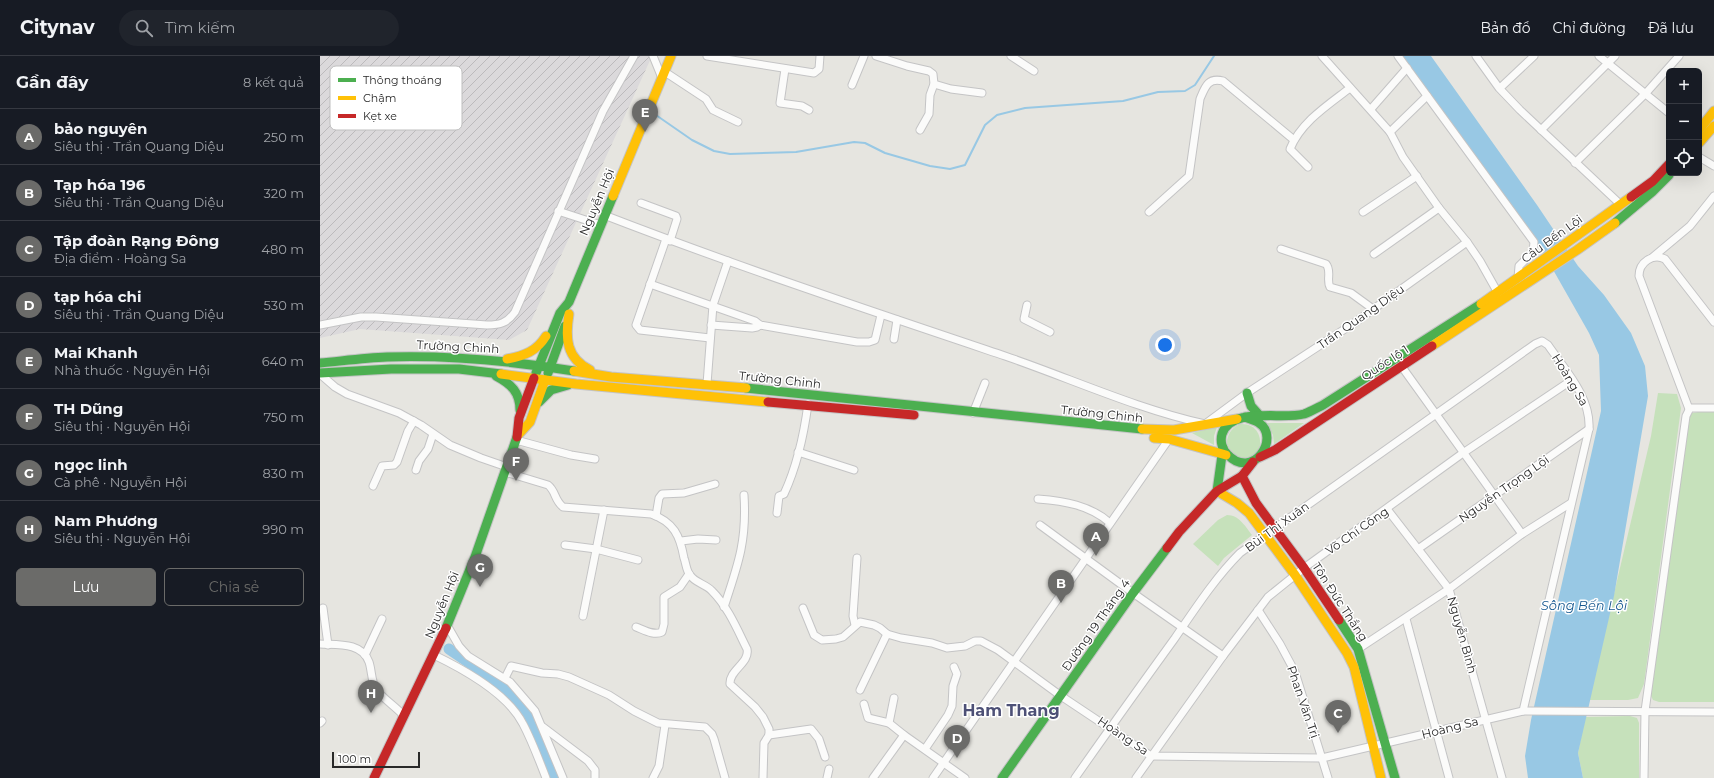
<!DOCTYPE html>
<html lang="vi">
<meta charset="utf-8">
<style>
:root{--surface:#171b24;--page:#20242c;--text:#f1f3f6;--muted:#9ea1a6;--line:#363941;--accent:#6b6b69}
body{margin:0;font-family:Montserrat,sans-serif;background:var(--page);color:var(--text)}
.controls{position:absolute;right:12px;top:12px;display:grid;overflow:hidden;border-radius:6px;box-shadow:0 4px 16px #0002}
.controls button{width:36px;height:36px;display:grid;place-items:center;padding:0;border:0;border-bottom:1px solid var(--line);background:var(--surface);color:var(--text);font:20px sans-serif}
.scale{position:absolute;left:12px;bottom:10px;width:88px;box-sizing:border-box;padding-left:4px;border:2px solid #292929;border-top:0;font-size:11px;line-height:14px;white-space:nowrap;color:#292929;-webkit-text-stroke:3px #fff;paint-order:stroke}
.you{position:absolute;left:845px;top:289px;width:14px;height:14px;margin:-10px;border:3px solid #fff;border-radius:50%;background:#1a73e8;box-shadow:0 0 0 6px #1a73e833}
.badge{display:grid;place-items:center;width:26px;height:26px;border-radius:50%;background:var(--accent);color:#fff;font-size:13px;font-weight:700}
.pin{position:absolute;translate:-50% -33px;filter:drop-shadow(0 1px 2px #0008)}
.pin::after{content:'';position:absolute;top:21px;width:14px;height:12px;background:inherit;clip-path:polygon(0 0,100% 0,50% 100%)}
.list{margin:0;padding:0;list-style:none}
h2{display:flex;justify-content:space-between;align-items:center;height:52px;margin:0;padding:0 16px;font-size:17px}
h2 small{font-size:13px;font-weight:400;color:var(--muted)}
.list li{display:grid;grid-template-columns:26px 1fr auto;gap:12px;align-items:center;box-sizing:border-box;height:56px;padding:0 16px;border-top:1px solid var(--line)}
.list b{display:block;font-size:15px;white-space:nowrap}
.list p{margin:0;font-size:13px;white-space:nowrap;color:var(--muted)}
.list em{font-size:13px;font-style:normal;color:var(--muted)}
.actions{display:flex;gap:8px;padding:12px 16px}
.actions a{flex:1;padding:9px 0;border:1px solid var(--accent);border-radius:6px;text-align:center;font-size:14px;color:var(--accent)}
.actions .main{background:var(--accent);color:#fff}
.icon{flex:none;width:22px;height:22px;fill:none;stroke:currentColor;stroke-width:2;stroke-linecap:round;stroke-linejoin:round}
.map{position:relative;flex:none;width:1394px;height:722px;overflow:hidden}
header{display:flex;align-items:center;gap:24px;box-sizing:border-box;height:56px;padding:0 20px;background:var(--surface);border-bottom:1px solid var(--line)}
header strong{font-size:19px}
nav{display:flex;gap:22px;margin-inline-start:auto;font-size:14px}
.search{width:280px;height:36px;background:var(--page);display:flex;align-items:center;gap:10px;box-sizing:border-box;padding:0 14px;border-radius:22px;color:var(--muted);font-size:15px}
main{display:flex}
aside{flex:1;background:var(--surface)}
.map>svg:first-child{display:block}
</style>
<header>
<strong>Citynav</strong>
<div class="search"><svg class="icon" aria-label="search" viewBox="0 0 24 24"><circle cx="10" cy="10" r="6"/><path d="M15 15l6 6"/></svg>Tìm kiếm</div>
<nav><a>Bản đồ</a><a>Chỉ đường</a><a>Đã lưu</a></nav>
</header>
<main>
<aside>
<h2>Gần đây<small>8 kết quả</small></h2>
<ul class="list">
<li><span class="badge">A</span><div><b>bảo nguyên</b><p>Siêu thị · Trần Quang Diệu</p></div><em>250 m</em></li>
<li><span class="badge">B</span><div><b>Tạp hóa 196</b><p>Siêu thị · Trần Quang Diệu</p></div><em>320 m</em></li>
<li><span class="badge">C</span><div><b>Tập đoàn Rạng Đông</b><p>Địa điểm · Hoàng Sa</p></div><em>480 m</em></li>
<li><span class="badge">D</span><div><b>tạp hóa chi</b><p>Siêu thị · Trần Quang Diệu</p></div><em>530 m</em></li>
<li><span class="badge">E</span><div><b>Mai Khanh</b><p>Nhà thuốc · Nguyễn Hội</p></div><em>640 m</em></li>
<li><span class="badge">F</span><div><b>TH Dũng</b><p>Siêu thị · Nguyễn Hội</p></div><em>750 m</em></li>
<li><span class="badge">G</span><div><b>ngọc linh</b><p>Cà phê · Nguyễn Hội</p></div><em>830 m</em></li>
<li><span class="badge">H</span><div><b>Nam Phương</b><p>Siêu thị · Nguyễn Hội</p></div><em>990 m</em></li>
</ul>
<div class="actions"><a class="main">Lưu</a><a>Chia sẻ</a></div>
</aside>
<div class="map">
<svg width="1394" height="722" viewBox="0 0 1394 722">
<defs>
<pattern id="industrial-furrows" width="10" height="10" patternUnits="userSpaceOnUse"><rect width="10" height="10" fill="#dbd9db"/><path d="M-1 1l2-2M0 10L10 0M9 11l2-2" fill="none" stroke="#bcbabc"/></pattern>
</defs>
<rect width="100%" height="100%" fill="#e6e5e0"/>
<path fill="url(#industrial-furrows)" d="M0 0H332L207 274 189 284 40 273 0 282Z"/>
<g fill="#c6e1bb">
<path d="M1338 337 1357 338 1361 352 1324 628 1318 642 1308 644H1269L1331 380Z"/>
<path d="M1378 356H1394V646H1339L1333 644 1330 638 1368 362 1372 357Z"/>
<path d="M946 367H984L954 388 953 379Z"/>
<path d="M920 368C936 367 943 380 939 394L930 402 919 403 906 389C908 378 910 373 920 368Z"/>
<path d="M897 371 894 380V389L872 377Z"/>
<path d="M907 459C919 459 925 470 932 479L904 502 898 510 873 488 898 464Z"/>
<path d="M1310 660 1317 662 1319 667V722H1263L1258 697 1265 661Z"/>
</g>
<path fill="#98c8e4" d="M1081 0H1111L1217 149 1258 210 1284 239 1311 277 1325 310 1328 340 1294 540 1258 697 1263 722H1208L1205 700 1211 664 1281 355 1279 299 1269 277 1215 182Z"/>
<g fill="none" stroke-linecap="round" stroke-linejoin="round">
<path stroke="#98c8e4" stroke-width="2" d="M333 57 372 84 394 95 410 98 476 96 534 86 545 87 565 97 610 110 630 113 645 109 665 69 677 59 705 52 803 45 838 36 865 35 875 29 894 0"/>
<path stroke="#98c8e4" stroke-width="11" d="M129 593C155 611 186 629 205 655 218 675 227 700 236 722"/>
<defs>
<g id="street">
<path d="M333 0 342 22"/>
<path d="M387 0 494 17 499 13 500 0"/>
<path d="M556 0 587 10 609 15 613 18 614 28 610 39 609 58 600 74"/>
<path d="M691 0 714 15"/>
<path d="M1002 0 1070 76 1083 101 1119 152 1147 186"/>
<path d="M1078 0 1214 186 1213 196 1199 210 1198 222"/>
<path d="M1156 0 1179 32 1200 54 1300 148"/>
<path d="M1279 0 1349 57"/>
<path d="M465 13 460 47 482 50 489 54"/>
<path d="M345 16 386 43 393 54 418 66"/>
<path d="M614 28 631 33 662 37"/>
<path d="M532 29 544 0"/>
<path d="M1180 32 1214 0"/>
<path d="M1051 53 1087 12"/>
<path d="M1221 74 1295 0"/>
<path d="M1070 76 1107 40"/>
<path d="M1379 101 1394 110"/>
<path d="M1255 107 1326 37 1359 0"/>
<path d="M988 111 970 93C981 66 1008 49 1030 32"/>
<path d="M321 147 356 160 357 163 350 185"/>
<path d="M238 155 281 169"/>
<path d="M829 156 869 120 880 43C885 31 888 21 903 25L974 84"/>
<path d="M1043 156 1097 120"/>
<path d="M284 159C416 210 551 255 685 300 752 323 817 353 885 368L927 337 1034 267 1147 186 1160 205 1178 237"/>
<path d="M346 183 316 269 320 274 390 282"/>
<path d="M961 193 1006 208C1012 215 1006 224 1010 231L1031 237 1053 253"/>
<path d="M1054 198 1119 152"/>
<path d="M1333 201 1370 170 1394 140"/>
<path d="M330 228 435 265 440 269 537 286H549L555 284 561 259"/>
<path d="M707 249 704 263 730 276"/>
<path d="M0 269 41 261H56L167 269C180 269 187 267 195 256L283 55 314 0"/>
<path d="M391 269 432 272 437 271 440 269"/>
<path d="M574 283 577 264"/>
<path d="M1082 311 1202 478"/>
<path d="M0 318 15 331 27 338 79 357 101 369 130 389 161 402 187 411"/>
<path d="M387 328 393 249 408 205"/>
<path d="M1369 353 1319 220C1319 206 1333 197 1345 203L1394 266"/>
<path d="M653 357 665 327"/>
<path d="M196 384 251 399 275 403"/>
<path d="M478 396 534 414"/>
<path d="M96 414 99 405 108 393 113 378"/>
<path d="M185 416 228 429C236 435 234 444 243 451L331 458C354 466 360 480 364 502 366 507 366 514 370 519 375 527 386 528 392 535 408 551 417 573 427 593 430 607 409 614 410 628L435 651 443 661 449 673V679L444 687 443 722"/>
<path d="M53 430 62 410 74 409 77 406 88 375 94 365"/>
<path d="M718 443C744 445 770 449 790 467"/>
<path d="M1067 453 1129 533 1182 722"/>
<path d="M457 457 459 440 464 438C477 410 484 378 488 348"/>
<path d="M336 460 339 442 342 438 364 437 395 428"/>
<path d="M720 469 813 537 903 600"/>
<path d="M361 485 378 483 396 484"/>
<path d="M245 489 276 493 318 504"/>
<path d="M1098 493 1269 373"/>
<path d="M404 551C418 509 427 485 424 439"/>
<path d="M3 552 8 589"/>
<path d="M483 552 494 579 502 584 516 583 523 581 540 566 554 569 560 572 567 578 581 582 612 587 627 592 645 590 655 585H661L678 594 741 640 831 700 1002 702 1203 655 1269 373C1271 341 1245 314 1228 289L1222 285 1215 288 920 497C895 522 875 553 855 582 821 629 788 675 755 722"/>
<path d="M938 554 960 588 975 616 1008 722"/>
<path d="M263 560 284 454"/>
<path d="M1086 563 1129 722"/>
<path d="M127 569 139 590 148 600 190 626 215 655 243 722"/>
<path d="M535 569 533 560 537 502"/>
<path d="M316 571C324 574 334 580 342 576L344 568V541L360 531 369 518"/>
<path d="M0 588C17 589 42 586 49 606 52 615 51 625 56 633 61 641 76 651 83 659"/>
<path d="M1038 593 1129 533 1202 478 1251 447"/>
<path d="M45 599 62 563"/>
<path d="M114 599C143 613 188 638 203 668 212 685 219 704 226 722"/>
<path d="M185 622 191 610 222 617 238 618 249 621 289 639 314 655 338 667 385 671 392 678 394 683 405 722"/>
<path d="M540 634 567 578"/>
<path d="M574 642 569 667 584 679 645 722"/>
<path d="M544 648 548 662 569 667"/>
<path d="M1203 655 1394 656"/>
<path d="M0 667 2 665"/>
<path d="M223 671 268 705 275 714V722"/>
<path d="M449 679 491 673 499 683 505 701"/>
<path d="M605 693 628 659 632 650 633 630 637 618 634 611"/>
<path d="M333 722 339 710 345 669"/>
<path d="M507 722 509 713"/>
<path d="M553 722 584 679"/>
<path d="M613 722 849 383"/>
<path d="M816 722 903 600 948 541 984 512 1143 397 1252 324"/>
<path d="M1324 722 1325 655 1366 360 1370 352H1394"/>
</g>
<g id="fast">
<path d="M1295 167 1332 136 1349 119"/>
<path d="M0 307C22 305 44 302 67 301 129 299 192 305 254 315"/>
<path d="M0 317 71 313H139L181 318"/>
<path d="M216 317 240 257 249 246 293 140"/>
<path d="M228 317 245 270"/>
<path d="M176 320C191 328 200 336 200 354"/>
<path d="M426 332 822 373"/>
<path d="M927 337 931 350 940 360"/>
<path d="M219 346 231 334 248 329"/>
<path d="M925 361C929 363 935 364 939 367 961 381 933 426 907 398 902 393 900 385 902 378 911 350 962 364 984 358 990 356 997 352 1003 349L1161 248"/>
<path d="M897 435 903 392"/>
<path d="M1019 564 1038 593 1075 722"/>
<path d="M126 572 155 501 197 381"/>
<path d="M682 722 813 537 847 492"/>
</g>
<g id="slow">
<path d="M1379 74 1394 55"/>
<path d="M1379 87 1394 70"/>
<path d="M293 140 351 0"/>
<path d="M1161 248 1311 141"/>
<path d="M249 258C245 282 246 302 270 314"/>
<path d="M1112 290 1257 194 1295 167"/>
<path d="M187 303C204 300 217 295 226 280"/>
<path d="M254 315 291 321 426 332"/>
<path d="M181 318 256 328 448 346"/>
<path d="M822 373 854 374 917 363"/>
<path d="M198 379 210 366 225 324"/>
<path d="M834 382 849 383 906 399"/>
<path d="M897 435 917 447 929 457 975 519 1027 597 1034 611 1061 722"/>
</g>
<g id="jam">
<path d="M1311 141 1333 125 1349 108"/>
<path d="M448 346 594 359"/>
<path d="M197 381 199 362 214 322"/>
<path d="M940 401 955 394 1112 290"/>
<path d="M922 420 936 447 984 512 1019 564"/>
<path d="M847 492 859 476 897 435 922 420 933 406"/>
<path d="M54 722 126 572"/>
</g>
</defs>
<use href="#street" stroke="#c4c4c5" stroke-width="9"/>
<use href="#fast" stroke="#c4c4c5" stroke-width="11"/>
<use href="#slow" stroke="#c4c4c5" stroke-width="11"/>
<use href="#jam" stroke="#c4c4c5" stroke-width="11"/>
<use href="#street" stroke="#fbfbfa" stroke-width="7"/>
<use href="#fast" stroke="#4caf50" stroke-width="9"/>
<use href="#slow" stroke="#ffc107" stroke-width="9"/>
<use href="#jam" stroke="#c62828" stroke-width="9"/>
</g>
<g text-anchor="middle" stroke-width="3" stroke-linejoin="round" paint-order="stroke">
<g font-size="12" fill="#292929" stroke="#fff">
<text transform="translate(277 146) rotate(-67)" y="4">Nguyễn Hội</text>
<text transform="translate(1232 183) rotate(-36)" y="4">Cầu Bến Lội</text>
<text transform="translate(1041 261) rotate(-35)" y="4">Trần Quang Diệu</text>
<text transform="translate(138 291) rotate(3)" y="4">Trường Chinh</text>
<text transform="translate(1065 307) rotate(-33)" y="4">Quốc lộ 1</text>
<text transform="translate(460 324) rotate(6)" y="4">Trường Chinh</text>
<text transform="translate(1250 324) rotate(59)" y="4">Hoàng Sa</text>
<text transform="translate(782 358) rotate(6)" y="4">Trường Chinh</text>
<text transform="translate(1184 433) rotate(-35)" y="4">Nguyễn Trọng Lội</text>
<text transform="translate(957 471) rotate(-36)" y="4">Bùi Thị Xuân</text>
<text transform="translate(1037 475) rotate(-35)" y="4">Võ Chí Công</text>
<text transform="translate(1020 546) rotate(57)" y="4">Tôn Đức Thắng</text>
<text transform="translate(122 549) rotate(-68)" y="4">Nguyễn Hội</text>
<text transform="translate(776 569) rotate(-55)" y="4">Đường 19 Tháng 4</text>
<text transform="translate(1142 579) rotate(74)" y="4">Nguyễn Bình</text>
<text transform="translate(983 646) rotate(71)" y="4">Phan Văn Trị</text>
<text transform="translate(1130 672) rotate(-14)" y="4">Hoàng Sa</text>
<text transform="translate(803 680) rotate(34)" y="4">Hoàng Sa</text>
</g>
<g font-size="13" font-style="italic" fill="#17588f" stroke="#fff">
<text x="1264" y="554">Sông Bến Lội</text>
</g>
<g font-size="16" font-weight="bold" fill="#4d5076" stroke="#fff">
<text x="691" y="660">Ham Thang</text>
</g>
</g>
<rect x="10" y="10" width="132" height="64" rx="6" fill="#fff" stroke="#bfbfbf" stroke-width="1"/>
<rect x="18" y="22" width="18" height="4" fill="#4caf50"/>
<rect x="18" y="40" width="18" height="4" fill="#ffc107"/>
<rect x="18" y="58" width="18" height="4" fill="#c62828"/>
<g font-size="11" fill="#292929">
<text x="43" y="28">Thông thoáng</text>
<text x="43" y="46">Chậm</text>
<text x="43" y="64">Kẹt xe</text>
</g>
</svg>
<div class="controls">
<button>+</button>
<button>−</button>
<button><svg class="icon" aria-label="locate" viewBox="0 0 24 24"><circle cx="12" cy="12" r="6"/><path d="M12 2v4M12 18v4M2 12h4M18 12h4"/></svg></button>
</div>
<div class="scale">100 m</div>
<div class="you"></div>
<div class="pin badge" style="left:776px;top:500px">A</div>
<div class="pin badge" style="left:741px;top:547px">B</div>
<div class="pin badge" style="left:1018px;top:677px">C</div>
<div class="pin badge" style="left:637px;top:702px">D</div>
<div class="pin badge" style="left:325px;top:76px">E</div>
<div class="pin badge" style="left:196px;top:425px">F</div>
<div class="pin badge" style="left:160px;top:531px">G</div>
<div class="pin badge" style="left:51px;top:657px">H</div>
</div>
</main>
